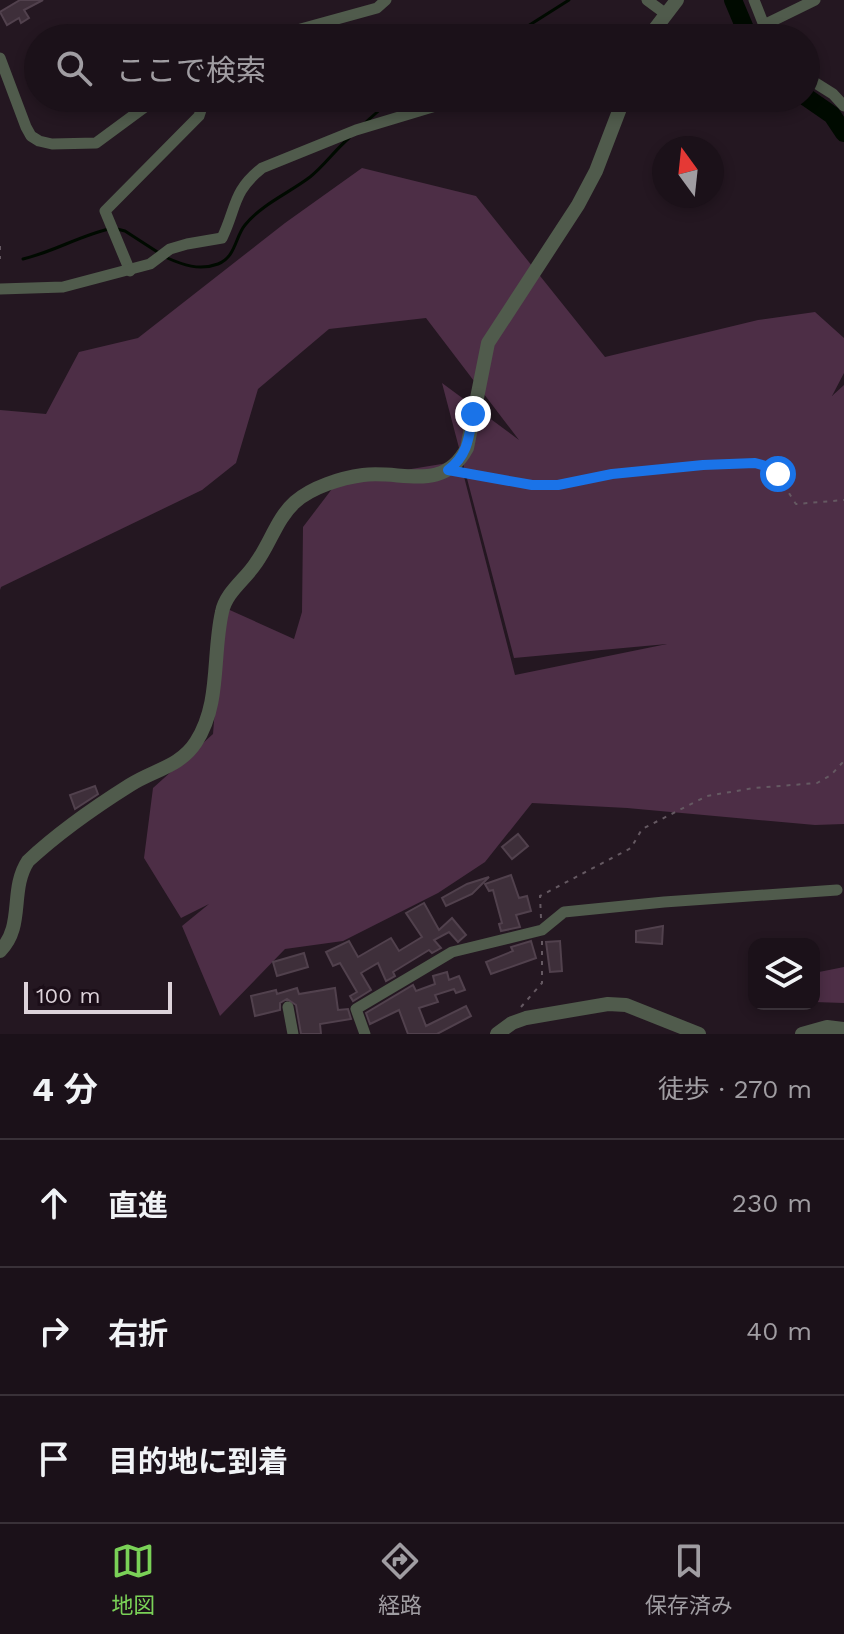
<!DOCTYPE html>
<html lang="ja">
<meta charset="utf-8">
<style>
:root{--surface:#1b1119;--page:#241a22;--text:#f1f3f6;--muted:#a09da2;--line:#393138;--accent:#7ad157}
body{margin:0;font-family:"Work Sans","Noto Sans JP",sans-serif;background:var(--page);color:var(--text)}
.controls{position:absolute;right:24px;bottom:24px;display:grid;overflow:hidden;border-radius:16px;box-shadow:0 4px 12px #0003}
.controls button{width:72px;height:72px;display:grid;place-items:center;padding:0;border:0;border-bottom:2px solid var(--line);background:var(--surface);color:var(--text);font:40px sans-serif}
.compass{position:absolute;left:652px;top:136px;width:72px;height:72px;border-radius:50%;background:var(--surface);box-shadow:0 4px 12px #0003;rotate:345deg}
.scale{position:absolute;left:24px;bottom:20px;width:148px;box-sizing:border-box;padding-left:8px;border:4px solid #ddd3da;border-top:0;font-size:22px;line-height:28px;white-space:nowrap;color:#ddd3da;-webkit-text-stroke:6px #1b0e18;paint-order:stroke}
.stop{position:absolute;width:24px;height:24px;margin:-18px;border:6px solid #1a73e8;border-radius:50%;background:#fff}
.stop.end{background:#1a73e8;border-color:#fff;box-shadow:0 2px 8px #0008}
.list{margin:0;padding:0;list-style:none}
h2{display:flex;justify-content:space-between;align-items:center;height:104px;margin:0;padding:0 32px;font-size:34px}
h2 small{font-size:26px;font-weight:400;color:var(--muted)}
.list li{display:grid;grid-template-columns:52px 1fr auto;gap:24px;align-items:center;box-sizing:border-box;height:128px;padding:0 32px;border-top:2px solid var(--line)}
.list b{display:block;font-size:30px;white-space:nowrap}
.list em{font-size:26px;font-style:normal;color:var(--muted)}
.icon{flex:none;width:44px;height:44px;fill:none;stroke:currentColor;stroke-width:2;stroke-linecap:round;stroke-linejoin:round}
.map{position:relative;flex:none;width:844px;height:1034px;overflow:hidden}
.search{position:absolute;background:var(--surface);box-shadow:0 4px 12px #0003;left:24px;right:24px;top:24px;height:88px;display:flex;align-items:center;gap:20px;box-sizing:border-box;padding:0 28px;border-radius:44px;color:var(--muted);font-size:30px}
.sheet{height:488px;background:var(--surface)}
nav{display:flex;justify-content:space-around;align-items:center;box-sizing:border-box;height:112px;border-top:2px solid var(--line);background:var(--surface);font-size:22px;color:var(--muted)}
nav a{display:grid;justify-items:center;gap:4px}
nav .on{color:var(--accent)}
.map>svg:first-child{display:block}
</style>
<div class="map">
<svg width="844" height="1034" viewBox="0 0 844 1034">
<rect width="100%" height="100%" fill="#241721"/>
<g fill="#4d2e46">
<path d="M362 168 476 196 605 357 758 320 815 312 844 338V373L832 396 844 385V824L815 825 627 808 532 803 485 862 438 893 343 941 285 949 220 1016 182 926 209 904 181 918 144 858 153 788 213 734 223 607 294 639 302 612 303 527 338 481 460 461 515 675 667 644 514 658 442 383 519 440 426 318 329 329 258 389 236 463 202 490 1 587 0 590V410L46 414 79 352 138 338 285 223Z"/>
<path d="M844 967V1003L814 1002V973Z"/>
</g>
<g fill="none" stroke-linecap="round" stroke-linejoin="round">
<g stroke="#000a00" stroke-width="3">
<path d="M509 38 569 0"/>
<path d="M366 122 393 98"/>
<path d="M117 229 125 231 159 253"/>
<path d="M165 257C183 265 199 271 218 264 236 257 235 237 245 225 262 204 289 193 310 177 324 166 335 150 349 138"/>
<path d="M23 259C53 252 79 236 109 229"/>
</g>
<g stroke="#000a00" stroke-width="18">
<path d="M733 0 749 38"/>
<path d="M806 97 832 115 844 133"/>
</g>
</g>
<g fill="#3e2f3a" stroke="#51414d" stroke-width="2">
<path d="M20 0H43L24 10 29 18 21 23 19 18 7 25 0 12Z"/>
<path d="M95 786 98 794 75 809 70 795Z"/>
<path d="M518 834 528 846 512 859 502 847Z"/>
<path d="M511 875 519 898 527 896 531 911 516 915 520 927 501 931 499 924 502 923 493 890 489 891 485 884Z"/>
<path d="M489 877 472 894 446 906 442 898 467 884Z"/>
<path d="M424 903 439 930 452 918 466 935 458 942 449 932 434 940 441 948 432 953 429 950 393 972 395 976 386 981 378 963 361 973 371 990 353 1001 350 996 357 992 340 963 333 966 326 952 349 941 358 957 391 938 399 951 422 937 406 913Z"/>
<path d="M663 926 662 944 636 942V931Z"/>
<path d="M531 941 536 958 491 974 486 962 513 951 511 947Z"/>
<path d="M560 941 562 971 550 972 546 942Z"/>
<path d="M304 953 308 967 277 976 273 962Z"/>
<path d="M447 972 449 980 459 976 465 990 456 993 454 989 435 995 438 1002 419 1008 426 1026 466 1006 471 1016 437 1034H408L399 1010 370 1024 366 1013 413 985 416 991 435 984 433 976Z"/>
<path d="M297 988 299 994 335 988 338 1010 348 1009 351 1019 320 1024 321 1034H301L296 1005 287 999 280 1003V1010L255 1016 251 996 276 990 277 994Z"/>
</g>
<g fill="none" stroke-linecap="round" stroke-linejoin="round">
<g stroke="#655962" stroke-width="2" stroke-dasharray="4 6" stroke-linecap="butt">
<path d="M0 246V259"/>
<path d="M465 472 532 485H558L612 474 658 468 755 463C779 470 783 485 796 504L844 500"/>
<path d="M541 918 540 896 631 848 642 829 707 796 754 788 817 783 831 775 844 761"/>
<path d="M521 1007 542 983V941"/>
</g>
<g stroke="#505b4c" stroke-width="11">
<path d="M647 0 666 14"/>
<path d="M754 0 769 38"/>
<path d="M764 25 815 0"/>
<path d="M268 38 377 8 386 0"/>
<path d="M0 58 26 127 31 136 39 141 52 144 96 143 157 98"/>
<path d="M806 77 833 94 844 106"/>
<path d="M130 271 105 211 199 116 205 98"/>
<path d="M0 289 63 287 150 264 170 249 187 244 222 238C237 207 232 192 262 168L356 130 439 105 587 98"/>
<path d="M288 1007 293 1034"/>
<path d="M365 1034 356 1009 452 952 542 930 564 912 664 902 837 890"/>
</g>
<g stroke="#505b4c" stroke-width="14">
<path d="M648 38 677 0"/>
<path d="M0 951C25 926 9 890 28 861 58 833 95 807 130 785 153 770 180 767 196 742 221 703 212 656 222 612 226 592 245 580 256 563 270 544 277 518 295 502 312 487 341 478 363 475 402 470 443 493 467 448L488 343 578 205 596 171 624 98"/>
<path d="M497 1034 512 1023 526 1018 608 1004 626 1005 699 1034"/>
<path d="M802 1034 827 1027 844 1029"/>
</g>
</g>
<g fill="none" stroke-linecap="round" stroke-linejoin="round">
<path stroke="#1a73e8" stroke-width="10" d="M473 414C469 437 468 455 448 470L532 485H558L612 474 703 465 755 463 769 467 778 474"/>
</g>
</svg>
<div class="controls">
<button><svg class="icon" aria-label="layers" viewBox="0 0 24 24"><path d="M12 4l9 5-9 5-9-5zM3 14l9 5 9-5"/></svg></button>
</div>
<svg class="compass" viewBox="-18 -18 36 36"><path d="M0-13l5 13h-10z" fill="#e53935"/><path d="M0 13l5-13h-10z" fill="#a09da2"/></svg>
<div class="scale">100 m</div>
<div class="stop" style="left:778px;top:474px"></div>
<div class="stop end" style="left:473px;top:414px"></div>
<div class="search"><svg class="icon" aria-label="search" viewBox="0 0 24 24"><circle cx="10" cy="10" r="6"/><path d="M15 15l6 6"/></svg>ここで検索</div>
</div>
<section class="sheet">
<h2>4 分<small>徒歩 · 270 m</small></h2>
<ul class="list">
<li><svg class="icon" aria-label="ahead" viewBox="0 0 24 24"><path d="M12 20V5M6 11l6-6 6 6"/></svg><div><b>直進</b></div><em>230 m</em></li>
<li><svg class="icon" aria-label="right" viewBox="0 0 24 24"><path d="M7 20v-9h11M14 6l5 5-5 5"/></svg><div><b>右折</b></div><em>40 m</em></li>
<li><svg class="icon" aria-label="arrive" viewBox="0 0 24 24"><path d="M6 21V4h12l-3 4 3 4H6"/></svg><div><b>目的地に到着</b></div></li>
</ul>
</section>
<nav>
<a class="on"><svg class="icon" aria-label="map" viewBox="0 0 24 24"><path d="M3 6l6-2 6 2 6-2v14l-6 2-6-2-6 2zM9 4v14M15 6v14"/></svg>地図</a>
<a><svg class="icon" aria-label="directions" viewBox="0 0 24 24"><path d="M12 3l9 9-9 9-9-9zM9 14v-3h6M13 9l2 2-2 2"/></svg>経路</a>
<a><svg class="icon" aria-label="saved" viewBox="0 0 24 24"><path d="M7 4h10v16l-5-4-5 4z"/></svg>保存済み</a>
</nav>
